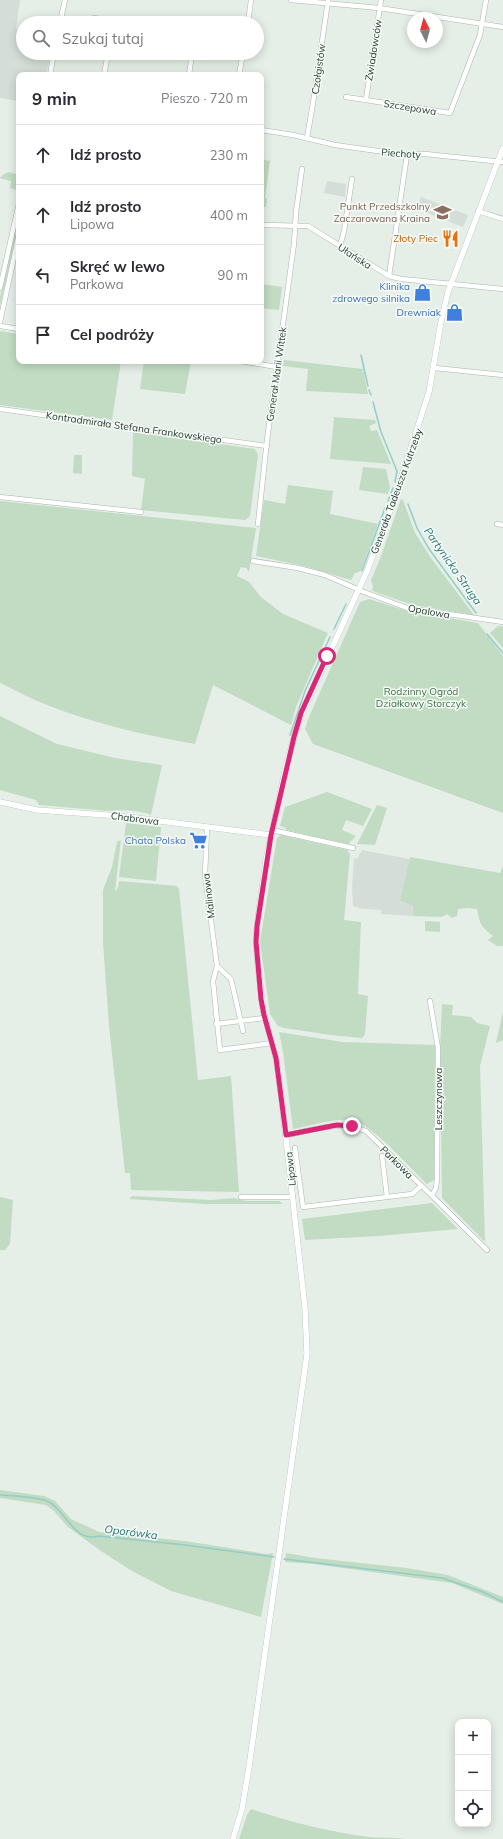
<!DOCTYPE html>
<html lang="pl">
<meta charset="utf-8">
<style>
:root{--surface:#fff;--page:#f2f2f3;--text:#2b2b33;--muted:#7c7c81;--line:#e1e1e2}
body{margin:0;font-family:Mulish,sans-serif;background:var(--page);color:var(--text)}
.controls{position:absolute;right:12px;bottom:12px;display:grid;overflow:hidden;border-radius:8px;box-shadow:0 2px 10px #0003}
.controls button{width:36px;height:36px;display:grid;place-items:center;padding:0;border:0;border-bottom:1px solid var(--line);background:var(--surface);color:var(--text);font:20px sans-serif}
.compass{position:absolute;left:407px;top:12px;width:36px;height:36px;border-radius:50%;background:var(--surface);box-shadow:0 2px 10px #0003;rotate:354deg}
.stop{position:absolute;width:12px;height:12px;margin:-9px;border:3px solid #db2777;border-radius:50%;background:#fff}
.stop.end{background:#db2777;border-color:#fff;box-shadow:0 1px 4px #0008}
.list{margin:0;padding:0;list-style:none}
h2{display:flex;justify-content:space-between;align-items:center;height:52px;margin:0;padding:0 16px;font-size:17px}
h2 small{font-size:13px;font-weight:400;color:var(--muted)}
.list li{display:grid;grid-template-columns:26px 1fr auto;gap:12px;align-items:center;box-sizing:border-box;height:60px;padding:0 16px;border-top:1px solid var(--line)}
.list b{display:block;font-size:15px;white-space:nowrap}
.list p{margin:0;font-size:13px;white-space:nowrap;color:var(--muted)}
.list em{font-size:13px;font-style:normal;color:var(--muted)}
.icon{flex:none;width:22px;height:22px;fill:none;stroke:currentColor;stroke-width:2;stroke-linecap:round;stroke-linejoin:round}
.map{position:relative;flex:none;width:503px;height:1839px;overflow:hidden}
.search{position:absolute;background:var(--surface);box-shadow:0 2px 10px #0003;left:16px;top:16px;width:248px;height:44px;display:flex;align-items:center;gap:10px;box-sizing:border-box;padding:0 14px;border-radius:22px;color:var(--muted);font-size:15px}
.panel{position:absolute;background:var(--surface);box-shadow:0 2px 10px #0003;left:16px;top:72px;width:248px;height:292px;border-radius:8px}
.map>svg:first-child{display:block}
</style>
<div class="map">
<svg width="503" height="1839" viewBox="0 0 503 1839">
<rect width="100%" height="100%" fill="#e6eee8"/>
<g fill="#d4ddd7">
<path d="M0 0H20L16 29 23 30V53H51L46 75H19V101L0 98Z"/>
<path d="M327 181 346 184 345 197 324 193Z"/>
<path d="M421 197 468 215 463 227 417 209Z"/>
<path d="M362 850 410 859 400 901 413 906V916L381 914V910L358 908 353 906 352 887 354 858 357 859Z"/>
</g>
<g fill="#c1dcc2">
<path d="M261 159 270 161 265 198 267 199 266 207 261 206Z"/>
<path d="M9 172 19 175V191L10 188 11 181 0 178 4 174Z"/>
<path d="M19 212V225L0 306V297Z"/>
<path d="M261 284 282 287 279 310 261 308Z"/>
<path d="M0 331 19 334V361H121L112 420 0 405Z"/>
<path d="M284 360 363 369 368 394 306 391 308 369 283 366Z"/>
<path d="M144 361H191L185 394 140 389Z"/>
<path d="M332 417 375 420 376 423 369 426 371 431 377 430 391 464 330 459 334 418Z"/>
<path d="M133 432 255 449 258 455 250 516 245 520 141 510 145 479 132 476Z"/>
<path d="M74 455H82V474L73 473Z"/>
<path d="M363 467 386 469 390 487 388 494 359 490Z"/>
<path d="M288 485 333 491 330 514 378 524 361 571 355 573 351 580 304 566 256 556 264 500 285 504Z"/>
<path d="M401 499 403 500 415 533 431 558 474 615 413 605 372 591 373 586 371 580 380 559Z"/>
<path d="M0 501 256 528 249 572 246 568 241 567 237 576 249 582 261 597 283 614 328 633 296 707 291 725 213 685 195 744C144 735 95 724 47 705 31 699 15 690 0 683Z"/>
<path d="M369 599 407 611 478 623 503 656V813L313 744 305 729 309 717 360 602Z"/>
<path d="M498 626H503V648L490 633Z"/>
<path d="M0 716 57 744 115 758 162 765 151 815C145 811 119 809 109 811L39 805 36 800 0 790Z"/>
<path d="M327 792 372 809 363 826 346 820 342 830 356 836 348 844 286 830V828L280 826 285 807Z"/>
<path d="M377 805 387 808 375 845 357 844Z"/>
<path d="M126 823 161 827 156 881 119 877Z"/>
<path d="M281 835 347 850 350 854 344 920 361 922 358 994 368 996 365 1034 362 1038 330 1035 284 1028 278 1026 270 1014 260 941 277 838Z"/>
<path d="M121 840 115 891 118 888 119 881 177 886 179 889 198 1080 231 1076 239 1192 131 1190 130 1173H125L109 1026 103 943V890L112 867 117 842Z"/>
<path d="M410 857 500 873 503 866V946H497L488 940 493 936C481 926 480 925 477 909L467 908 458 909 457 916 452 918 447 914 442 917 413 916V906L400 901Z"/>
<path d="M425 921 440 922V932L425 931Z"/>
<path d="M442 1004 453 1005 452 1015 471 1017 477 1023 490 1026 480 1066 485 1242 442 1198 440 1049Z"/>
<path d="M503 1011V1040L496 1043Z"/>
<path d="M279 1032 343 1042 435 1045 434 1180 427 1184C411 1169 370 1121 350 1120 335 1118 308 1126 293 1129L283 1052Z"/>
<path d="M132 1196 211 1200 234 1198 246 1201H279L283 1204H205L129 1199Z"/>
<path d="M0 1197 13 1200 10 1244 5 1250H0Z"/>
<path d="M432 1203 458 1229 379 1236 305 1240 302 1219Z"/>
<path d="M0 1490 44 1496 55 1501 71 1519 99 1532 185 1541 267 1554 273 1553 261 1617 171 1591 132 1571 101 1551 68 1527 54 1511 46 1505 0 1498Z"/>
<path d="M286 1553 315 1558 407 1568 448 1575 503 1597V1604L452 1583 314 1564 285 1562Z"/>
<path d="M251 1809C290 1822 329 1832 370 1837 382 1838 394 1837 406 1839H239L247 1815Z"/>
</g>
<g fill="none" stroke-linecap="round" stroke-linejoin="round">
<g stroke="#93cdc9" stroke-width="1.5">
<path d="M361 355 368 386"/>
<path d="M369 390 371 395"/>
<path d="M373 402 381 432 397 471 395 482"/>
<path d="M388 501 393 488"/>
<path d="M408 504 417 528 429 549 476 613"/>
<path d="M362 571 385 508"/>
<path d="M334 629 346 604"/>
<path d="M487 634 503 653"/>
<path d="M290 735 305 691 330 637"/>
<path d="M0 1495C11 1496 41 1497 49 1502 67 1512 74 1543 99 1536L185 1545 274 1557"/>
<path d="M284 1559 442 1578 483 1592 503 1602"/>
</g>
<defs>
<g id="minor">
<path d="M291 0 379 8 503 27"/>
<path d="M94 18 127 23"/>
<path d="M60 23 65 0"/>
<path d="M248 23 251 0"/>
<path d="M50 75 54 53"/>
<path d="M104 75 108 53"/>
<path d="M189 75 192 53"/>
<path d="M239 75 243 53"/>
<path d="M346 97 450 113 480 35 486 0"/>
<path d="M366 99 381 0"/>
<path d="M261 130 293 135 335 145 399 154H425L503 162"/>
<path d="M307 138 313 103 328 1"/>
<path d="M478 211 503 219"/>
<path d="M261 225 308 226 389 276 401 279 503 289"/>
<path d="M340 246 344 231 352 179"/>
<path d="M389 276 407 155"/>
<path d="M0 288 19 203"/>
<path d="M0 322 19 234"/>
<path d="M0 326 19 329"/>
<path d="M240 361 277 367"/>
<path d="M435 368 503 375"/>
<path d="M0 409 267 446"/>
<path d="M0 497 141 512"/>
<path d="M258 524 267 440 294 244 296 212 302 169"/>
<path d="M497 524 503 525"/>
<path d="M253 561 298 568 325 575 364 592 407 608 503 622"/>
<path d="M207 827 205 875 217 966 213 981 220 1050 272 1043"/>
<path d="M272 830 353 848"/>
<path d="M217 966 231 979 243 1031"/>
<path d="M430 1001 438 1048 437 1179 436 1188 432 1195"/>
<path d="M216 1024 264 1018"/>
<path d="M286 1135C314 1130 339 1120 366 1131L487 1250"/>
<path d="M295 1148 303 1207 412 1194 421 1186"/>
<path d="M382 1156 387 1197"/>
<path d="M241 1197H293"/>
</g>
<g id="tertiary">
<path d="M0 802 37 810 120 816 271 835"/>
<path d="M233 1839 242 1809 249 1767 307 1354 305 1308 281 1094 276 1058 263 1010 258 966 256 942 257 926 266 860 286 766 299 720 367 571 394 500 429 392 441 322 448 292 503 148"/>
</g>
</defs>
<use href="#minor" stroke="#a9b6ae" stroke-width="5.5"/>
<use href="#tertiary" stroke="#a9b6ae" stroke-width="6"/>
<use href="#minor" stroke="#fff" stroke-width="4.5"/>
<use href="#tertiary" stroke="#fff" stroke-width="5.5"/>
</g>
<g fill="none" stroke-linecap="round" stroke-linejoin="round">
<path stroke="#db2777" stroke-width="5" d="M327 656 301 713 294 737 271 835 257 926 256 942 261 999 264 1015 276 1058 286 1135 337 1125 352 1126"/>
</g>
<defs>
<symbol id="school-bare" viewBox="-9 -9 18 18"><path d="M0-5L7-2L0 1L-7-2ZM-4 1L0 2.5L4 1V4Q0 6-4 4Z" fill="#8d6e63" stroke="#f6faf7" stroke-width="2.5" paint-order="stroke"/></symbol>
<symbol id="restaurant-bare" viewBox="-9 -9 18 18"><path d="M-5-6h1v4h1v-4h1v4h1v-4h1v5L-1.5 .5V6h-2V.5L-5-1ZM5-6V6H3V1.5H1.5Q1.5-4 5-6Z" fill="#e8710a" stroke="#f6faf7" stroke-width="2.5" paint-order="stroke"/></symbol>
<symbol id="shop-bare" viewBox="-9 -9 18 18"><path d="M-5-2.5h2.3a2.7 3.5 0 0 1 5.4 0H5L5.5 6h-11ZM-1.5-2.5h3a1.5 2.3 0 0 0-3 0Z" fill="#3f7fe0" stroke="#f6faf7" stroke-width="2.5" paint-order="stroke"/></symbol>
<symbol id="supermarket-bare" viewBox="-9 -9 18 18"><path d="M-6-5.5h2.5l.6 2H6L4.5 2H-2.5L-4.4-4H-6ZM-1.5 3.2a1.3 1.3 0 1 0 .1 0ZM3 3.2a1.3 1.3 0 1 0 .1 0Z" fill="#3f7fe0" stroke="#f6faf7" stroke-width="2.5" paint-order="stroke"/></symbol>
</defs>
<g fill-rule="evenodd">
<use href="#school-bare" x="430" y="200" width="25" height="25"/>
<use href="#restaurant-bare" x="438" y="226" width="25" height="25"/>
<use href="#shop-bare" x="410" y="280" width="25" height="25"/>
<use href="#shop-bare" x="442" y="300" width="25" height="25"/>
<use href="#supermarket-bare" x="186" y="828" width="25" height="25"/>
</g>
<g text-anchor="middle" stroke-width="3" stroke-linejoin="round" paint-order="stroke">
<g font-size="10" fill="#263e32" stroke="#f6faf7">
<text transform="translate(373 50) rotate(-81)" y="4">Zwiadowców</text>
<text transform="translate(318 69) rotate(-82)" y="4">Czołgistów</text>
<text transform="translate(410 107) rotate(9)" y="4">Szczepowa</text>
<text transform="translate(401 153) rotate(4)" y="4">Piechoty</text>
<text transform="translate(355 256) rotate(33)" y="4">Ułańska</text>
<text transform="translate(276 374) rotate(-82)" y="4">Generał Marii Wittek</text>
<text transform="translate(134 427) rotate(8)" y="4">Kontradmirała Stefana Frankowskiego</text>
<text transform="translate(396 491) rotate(-70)" y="4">Generała Tadeusza Kutrzeby</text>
<text transform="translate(429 611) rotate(10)" y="4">Opalowa</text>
<text transform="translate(135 818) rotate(7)" y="4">Chabrowa</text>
<text transform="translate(208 896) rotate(-97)" y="4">Malinowa</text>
<text transform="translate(438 1099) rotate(-90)" y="4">Leszczynowa</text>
<text transform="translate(397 1162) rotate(45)" y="4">Parkowa</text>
<text transform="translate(290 1169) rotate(-96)" y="4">Lipowa</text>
</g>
<g font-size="10" fill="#785e54" stroke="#f6faf7" text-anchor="end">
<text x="430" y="210">Punkt Przedszkolny<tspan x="430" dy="12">Zaczarowana Kraina</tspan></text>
</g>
<g font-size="10" fill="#c56008" stroke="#f6faf7" text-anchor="end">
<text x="438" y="242">Złoty Piec</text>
</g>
<g font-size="10" fill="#366cbe" stroke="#f6faf7" text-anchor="end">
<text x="410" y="290">Klinika<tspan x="410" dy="12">zdrowego silnika</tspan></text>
<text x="441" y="316">Drewniak</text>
<text x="186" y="844">Chata Polska</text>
</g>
<g font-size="10" fill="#34723e" stroke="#f6faf7">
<text x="421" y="695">Rodzinny Ogród<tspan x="421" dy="12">Działkowy Storczyk</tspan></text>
</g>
<g font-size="11" font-style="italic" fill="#257671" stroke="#f6faf7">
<text transform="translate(453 566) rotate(55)" y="4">Partynicka Struga</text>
<text transform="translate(131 1532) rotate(7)" y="4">Oporówka</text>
</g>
</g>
</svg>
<div class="controls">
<button>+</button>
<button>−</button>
<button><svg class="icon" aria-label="locate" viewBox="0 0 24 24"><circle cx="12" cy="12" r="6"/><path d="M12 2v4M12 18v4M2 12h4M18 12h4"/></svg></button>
</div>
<svg class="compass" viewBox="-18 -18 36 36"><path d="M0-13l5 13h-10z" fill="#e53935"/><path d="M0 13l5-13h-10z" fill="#7c7c81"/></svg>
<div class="stop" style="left:327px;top:656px"></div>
<div class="stop end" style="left:352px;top:1126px"></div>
<div class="search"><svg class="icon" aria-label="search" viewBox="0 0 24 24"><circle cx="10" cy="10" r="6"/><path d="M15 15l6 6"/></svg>Szukaj tutaj</div>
<section class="panel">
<h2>9 min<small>Pieszo · 720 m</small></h2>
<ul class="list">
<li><svg class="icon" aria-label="ahead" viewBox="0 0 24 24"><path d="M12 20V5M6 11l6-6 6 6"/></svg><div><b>Idź prosto</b></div><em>230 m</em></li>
<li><svg class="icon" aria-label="ahead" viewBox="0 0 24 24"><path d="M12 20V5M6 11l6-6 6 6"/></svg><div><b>Idź prosto</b><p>Lipowa</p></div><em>400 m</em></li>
<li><svg class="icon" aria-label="left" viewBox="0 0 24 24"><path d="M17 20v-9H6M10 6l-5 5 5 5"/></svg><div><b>Skręć w lewo</b><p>Parkowa</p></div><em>90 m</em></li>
<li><svg class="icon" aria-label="arrive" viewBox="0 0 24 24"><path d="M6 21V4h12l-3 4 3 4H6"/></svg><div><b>Cel podróży</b></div></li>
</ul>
</section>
</div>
